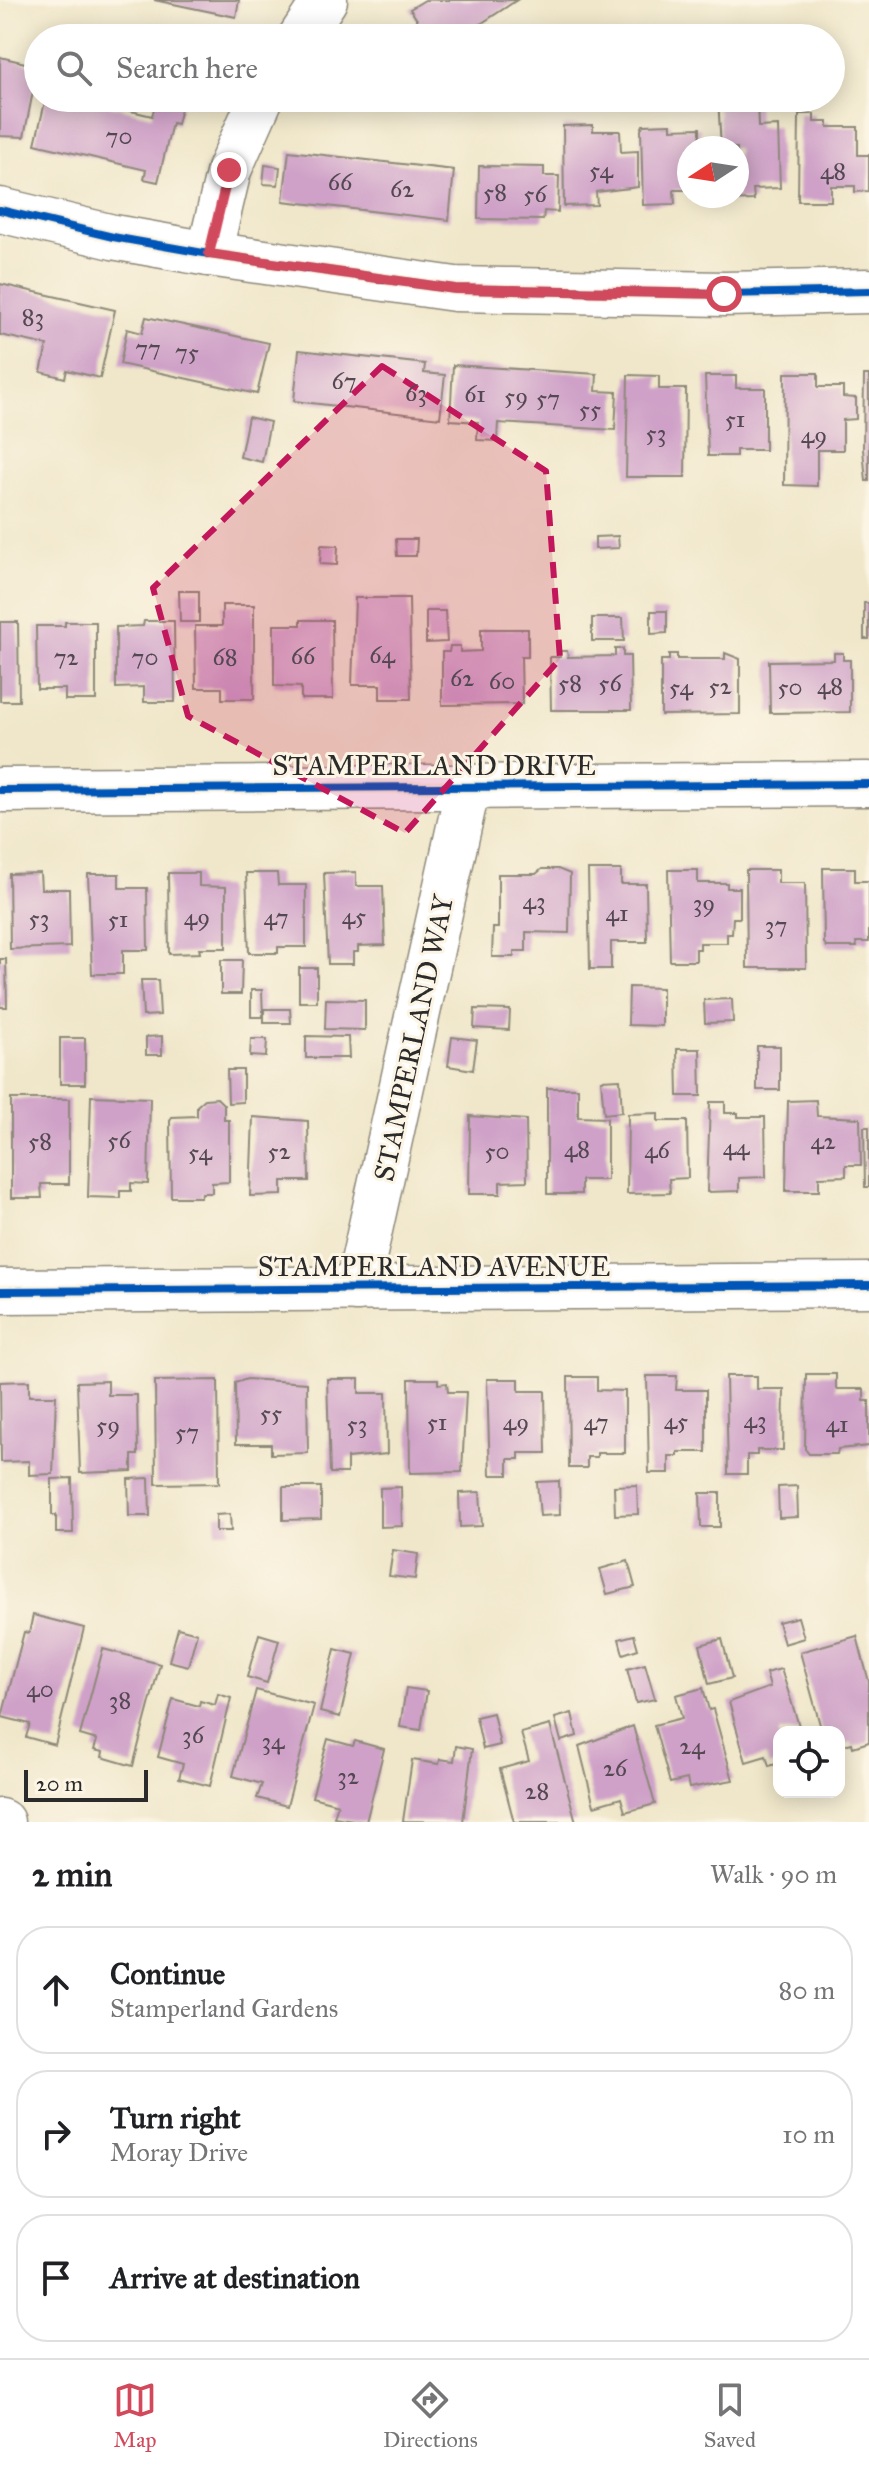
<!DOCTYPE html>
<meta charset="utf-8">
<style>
:root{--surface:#fff;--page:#f6f6f6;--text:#202124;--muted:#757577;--line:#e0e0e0;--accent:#d1495b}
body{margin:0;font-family:"IM FELL Great Primer",serif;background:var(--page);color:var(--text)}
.controls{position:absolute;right:24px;bottom:24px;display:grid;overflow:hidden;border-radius:16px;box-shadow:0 4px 20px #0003}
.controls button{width:72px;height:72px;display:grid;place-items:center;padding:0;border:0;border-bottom:2px solid var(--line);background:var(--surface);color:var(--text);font:40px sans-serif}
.compass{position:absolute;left:677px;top:136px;width:72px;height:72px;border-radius:50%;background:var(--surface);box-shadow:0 4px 20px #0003;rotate:258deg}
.scale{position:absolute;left:24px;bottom:20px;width:124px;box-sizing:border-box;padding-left:8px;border:4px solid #2b2b2b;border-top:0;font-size:22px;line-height:28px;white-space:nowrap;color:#2b2b2b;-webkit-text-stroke:6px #fcf5e5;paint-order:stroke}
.stop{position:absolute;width:24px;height:24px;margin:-18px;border:6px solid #d1495b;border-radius:50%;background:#fff}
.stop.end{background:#d1495b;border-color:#fff;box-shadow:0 2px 8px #0008}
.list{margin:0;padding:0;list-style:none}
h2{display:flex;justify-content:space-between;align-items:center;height:104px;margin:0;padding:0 32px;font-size:34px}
h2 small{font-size:26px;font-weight:400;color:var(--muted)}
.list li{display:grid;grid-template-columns:52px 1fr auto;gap:24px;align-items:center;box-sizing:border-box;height:128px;margin:0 16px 16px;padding:0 16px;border:2px solid var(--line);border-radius:32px}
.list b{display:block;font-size:30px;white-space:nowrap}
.list p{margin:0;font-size:26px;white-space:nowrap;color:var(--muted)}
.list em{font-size:26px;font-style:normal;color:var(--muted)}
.icon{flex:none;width:44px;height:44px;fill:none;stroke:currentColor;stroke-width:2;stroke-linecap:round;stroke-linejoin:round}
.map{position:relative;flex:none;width:869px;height:1822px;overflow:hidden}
.search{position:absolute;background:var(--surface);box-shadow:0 4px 20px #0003;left:24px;right:24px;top:24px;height:88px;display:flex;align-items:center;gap:20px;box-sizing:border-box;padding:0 28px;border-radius:44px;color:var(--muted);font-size:30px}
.sheet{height:536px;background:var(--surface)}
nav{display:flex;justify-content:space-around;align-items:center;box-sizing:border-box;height:112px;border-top:2px solid var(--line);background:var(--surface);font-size:22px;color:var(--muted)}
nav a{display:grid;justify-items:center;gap:4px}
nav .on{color:var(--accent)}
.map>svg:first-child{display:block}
</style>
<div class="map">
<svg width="869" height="1822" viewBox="0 0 869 1822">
<rect width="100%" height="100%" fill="#fcf5e5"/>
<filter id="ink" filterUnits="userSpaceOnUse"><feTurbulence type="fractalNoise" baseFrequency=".0125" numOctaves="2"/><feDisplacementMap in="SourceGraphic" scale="16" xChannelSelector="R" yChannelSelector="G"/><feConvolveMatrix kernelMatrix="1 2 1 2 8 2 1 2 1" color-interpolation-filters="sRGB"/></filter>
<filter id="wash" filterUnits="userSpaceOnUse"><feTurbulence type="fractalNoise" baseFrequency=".006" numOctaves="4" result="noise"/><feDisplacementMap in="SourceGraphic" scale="32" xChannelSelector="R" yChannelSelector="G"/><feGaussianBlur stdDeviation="1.8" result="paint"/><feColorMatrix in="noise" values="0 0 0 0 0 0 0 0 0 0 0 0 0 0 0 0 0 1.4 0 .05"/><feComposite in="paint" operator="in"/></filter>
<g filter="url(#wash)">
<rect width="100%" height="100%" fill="#f0e7ca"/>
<g id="blocks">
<g fill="#cfa1c8">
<path d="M154 0H239L236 17Z"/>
<path d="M425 0H517L459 38H429L410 9Z"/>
<path d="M0 57 38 66 24 137 0 136Z"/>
<path d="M46 98H77L152 116 157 98 182 104 177 124 172 123 158 182 144 179 146 170 35 144Z"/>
<path d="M718 98H757L758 127 778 126 780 188 753 189 754 200 722 201V196H737V148H721Z"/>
<path d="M799 114H814V122H828V127H858V155H869V191L855 192V186H831V201H798Z"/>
<path d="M671 124V129L700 128V143H713V148H689V190H674L675 204 643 205 641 130 643 125Z"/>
<path d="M593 125V131H620L621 152 638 151V187L596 192 597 205 564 206 563 126Z"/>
<path d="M289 151 454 170 449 220 283 201Z"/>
<path d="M265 165 280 167 278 185 263 184Z"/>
<path d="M479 166 544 167V176H559L558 212 544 211 543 220 478 219Z"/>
<path d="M0 284 115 310 100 378 67 370 65 378 41 372 47 345 0 335Z"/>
<path d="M146 317 269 343 257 394 120 364 127 329 142 333Z"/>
<path d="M299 350 425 364 424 373 445 375 440 418 294 401Z"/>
<path d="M453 365 597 374 596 391 617 392 615 430 498 423 497 441 477 440 478 422 450 420Z"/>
<path d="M785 373H818V387H843V397L856 398V419L843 420V450H817V486L784 485Z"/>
<path d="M628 375 659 376V389H686L685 477H626Z"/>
<path d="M864 375H869V481H866L863 449Z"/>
<path d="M705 376H736V388H765V450H736V456H708Z"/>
<path d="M248 417 270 422 262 462 240 457Z"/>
<path d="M618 536 619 548 595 549V537Z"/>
<path d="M396 539H417L416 556H397Z"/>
<path d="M321 545 338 546 337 565 320 564Z"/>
<path d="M179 591H199V622H180Z"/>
<path d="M355 598H409L411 699H380V685H352Z"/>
<rect x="864" y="603" width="5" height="36"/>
<path d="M222 605H254V699H222V688H196L195 626H222Z"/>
<path d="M426 611H445L447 642 426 643Z"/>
<path d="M651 611H667V633L651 634Z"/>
<path d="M592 618H623L624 641H592Z"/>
<path d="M301 620H332L333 699H301V687L274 686V625H301Z"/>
<path d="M144 621H174L175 702H144V687L116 688V627L143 626Z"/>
<path d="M0 622H18L19 701H0Z"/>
<path d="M65 622H96V700H65V689H37L36 626H65Z"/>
<path d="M481 629H528V657H521L522 704 442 705V652H449L450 646H460V652L481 651Z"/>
<path d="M615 649H623V656H630L631 710H551L550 657H560V651H567L568 657 615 656Z"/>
<path d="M725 653 740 659V714L661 715V660H669V654H677V659H725Z"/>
<path d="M834 653H843V660H850V712L770 713 769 661 834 660Z"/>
<path d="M823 868H855V881H869V942H856L857 947H827L824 943Z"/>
<path d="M542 869H558L570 874 569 933 526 932V951H514V957H492L493 928H498V874H536Z"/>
<path d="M588 870H621V884H646L647 942H611V969H590Z"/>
<path d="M668 870H698V883H727V888H740V918H733L732 934H727V943H700V949H696V961H670Z"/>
<path d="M746 870H778V883H805L806 968H747Z"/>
<path d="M356 872V886H383L385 945 358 946V952H353V964H328L324 873Z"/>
<path d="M40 873 41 889H69L70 947 10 949 9 874Z"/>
<path d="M168 873H199V886L226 887V948H199L200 953 169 954Z"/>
<path d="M246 873H277L278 885H306V947H278V953H249Z"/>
<path d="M88 874H119V888H147L148 950H123V974H92Z"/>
<path d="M0 959H6L7 1007H0Z"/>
<path d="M221 960H242L241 994H221Z"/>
<rect x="299" y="968" width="18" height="34"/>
<path d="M141 980H158L160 1015 143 1016Z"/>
<path d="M629 987 662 988V1026L628 1025Z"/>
<path d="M251 990H262L263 1017H251Z"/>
<path d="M326 999 365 1000V1030L325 1029Z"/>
<path d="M732 999 733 1022 705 1023 704 1000Z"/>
<path d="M264 1009H290L291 1023H264Z"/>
<path d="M475 1009 510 1010 509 1030 474 1028Z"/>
<path d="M162 1036V1055H146V1037Z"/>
<path d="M306 1036 348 1037 349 1058H306Z"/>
<path d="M452 1037 477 1040 473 1070 448 1066Z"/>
<rect x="60" y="1038" width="25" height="46"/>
<path d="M251 1039H267L266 1057 250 1056Z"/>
<rect x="757" y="1046" width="23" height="44"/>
<path d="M677 1049H700L701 1096H678Z"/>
<path d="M227 1070H243V1102L228 1103Z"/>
<path d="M620 1079 622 1112 604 1114 601 1080Z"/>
<path d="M547 1088H578V1117L607 1118V1180H581V1194H547Z"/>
<path d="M91 1096 150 1098 148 1184 131 1183V1191H120V1198L88 1197Z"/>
<path d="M217 1098 224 1105V1120H229V1182L212 1183V1193H202L201 1197H171L170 1121 172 1117 197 1116V1106L205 1099Z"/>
<path d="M11 1099H69V1184H41L42 1198H11Z"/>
<path d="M816 1100 817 1116 860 1118 861 1165H846V1176L819 1177V1191H786L788 1101Z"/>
<path d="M710 1102H725V1113H738V1117H765L766 1177 739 1178V1191L707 1192Z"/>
<path d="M658 1113V1121H687L688 1178 669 1179 670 1193 627 1194 628 1114Z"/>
<path d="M470 1116 526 1120 527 1181 500 1182V1194H469Z"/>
<path d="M253 1117 308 1121 309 1181H282V1195L250 1196Z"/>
<path d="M864 1127H869V1187H865Z"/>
<path d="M806 1374H836V1389H864V1401H869V1446L838 1449 837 1454H809L805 1449Z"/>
<path d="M647 1376H677L676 1390H706V1452H678V1456H669V1473H649Z"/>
<path d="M726 1376H757V1389H784L783 1450H757V1455H747V1474H728Z"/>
<path d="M568 1377H597V1390L625 1391V1453H597V1457H587V1468H569Z"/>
<path d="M247 1379 307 1383 308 1453 271 1454V1444H236L235 1383Z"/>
<path d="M327 1379H359V1393H386L387 1454 347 1458V1473H330Z"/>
<path d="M409 1379H438V1384L447 1383 448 1392H466L462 1472 410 1473Z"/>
<path d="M487 1379H519V1391H545L546 1453H519V1459H508V1475H490Z"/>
<path d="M218 1380 219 1483 156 1484 155 1381Z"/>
<path d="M29 1381V1396H56L53 1474 29 1475V1461L1 1462 0 1382Z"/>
<path d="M108 1381V1395H137L138 1455H132V1471L80 1473 77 1382Z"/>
<path d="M72 1478 73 1533H56V1515H52V1479Z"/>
<path d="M149 1478 150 1516H129L128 1479Z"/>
<path d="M559 1481 560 1515 540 1516 537 1482Z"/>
<path d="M637 1485 638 1514 615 1515 614 1486Z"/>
<path d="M797 1486 798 1517 779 1518 778 1487Z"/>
<path d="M283 1487H321V1519L283 1520Z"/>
<path d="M401 1487 402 1526 380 1527V1488Z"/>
<path d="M480 1492 482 1526 460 1527 459 1493Z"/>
<path d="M700 1493H720V1527H701Z"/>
<path d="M230 1514 231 1531H216V1515Z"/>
<path d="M393 1550 418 1554 415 1579 389 1576Z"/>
<path d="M628 1561 635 1587 607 1594 600 1569Z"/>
<path d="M33 1615 84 1628 55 1745 26 1737 30 1724 2 1717 24 1632 29 1633Z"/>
<path d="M798 1617 804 1638 784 1644 778 1622Z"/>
<path d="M178 1628 197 1633 188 1666 169 1661Z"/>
<path d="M259 1634 279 1640 267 1683 247 1677Z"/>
<path d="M634 1635 638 1649 623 1654 619 1639Z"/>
<path d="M857 1636 869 1682V1742L853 1747 852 1743 844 1745 839 1732H822L800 1652Z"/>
<path d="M722 1639 732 1678 709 1684 700 1645Z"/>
<path d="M103 1649 160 1664 133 1766 102 1757 103 1752 94 1750 97 1740 80 1735Z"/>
<path d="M335 1649 355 1654 340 1717 320 1712Z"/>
<path d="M645 1664 655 1699 636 1703 627 1669Z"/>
<path d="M781 1669 801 1732H779L778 1771 776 1764 769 1766 766 1756 746 1762 729 1702 770 1687 766 1673Z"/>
<path d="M406 1688 427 1691 421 1730 400 1727Z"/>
<path d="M703 1688 709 1710 713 1709 733 1780 689 1788 687 1779 670 1783 654 1725 682 1718 676 1695Z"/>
<path d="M256 1690 314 1705 287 1806 257 1798 262 1784 233 1776Z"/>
<path d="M218 1694 231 1698 210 1786 179 1778 183 1764 158 1757 173 1699 199 1706 200 1701 215 1705Z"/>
<path d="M493 1713 500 1745 483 1749 476 1717Z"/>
<path d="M572 1713 577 1736 561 1741 555 1718Z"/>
<path d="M550 1725 576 1822H514L500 1769 529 1761 521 1733Z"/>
<path d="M633 1726 655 1804 625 1812 621 1798 594 1806 579 1746Z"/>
<path d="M328 1739 353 1746 355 1741 384 1749 366 1822 334 1817 338 1804 312 1797Z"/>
<path d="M456 1746 472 1749 463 1822 403 1821 412 1760 439 1764 440 1759 454 1761Z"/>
</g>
</g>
</g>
<g filter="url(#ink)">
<use href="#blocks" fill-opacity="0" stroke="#8e897a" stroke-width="2"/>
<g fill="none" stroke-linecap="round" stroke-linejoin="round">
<defs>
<g id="minor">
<path d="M300 38 325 0"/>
<path d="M0 210 113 237 209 254 455 289 724 294 869 291"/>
<path d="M209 254 229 170 261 98"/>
<path d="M0 790 869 784"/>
<path d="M357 1289 468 786"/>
<path d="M0 1291 869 1285"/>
<path d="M0 1821 2 1822"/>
</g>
</defs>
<use href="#minor" stroke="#8e897a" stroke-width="47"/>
<use href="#minor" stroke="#fff" stroke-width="44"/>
<defs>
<g id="cycleway">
<path d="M0 210 113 237 209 254 455 289 724 294 869 291"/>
<path d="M0 790 869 784"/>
<path d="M0 1291 869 1285"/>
</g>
</defs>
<use href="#cycleway" stroke="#fcf5e5" stroke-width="13"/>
<use href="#cycleway" stroke="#0057b8" stroke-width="8"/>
</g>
</g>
<g fill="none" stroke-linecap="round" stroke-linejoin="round" filter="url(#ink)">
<path stroke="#d1495b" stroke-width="10" d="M229 170 209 254 455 289 724 294"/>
</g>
<path fill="#c2185b" fill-opacity="0.2" stroke="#c2185b" stroke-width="6" stroke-dasharray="16 10" stroke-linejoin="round" d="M382 366 546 471 560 659 405 833 188 716 153 588Z"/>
<g text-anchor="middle" stroke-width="6" stroke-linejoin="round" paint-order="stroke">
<g font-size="24" fill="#544852">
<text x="119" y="144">70</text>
<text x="601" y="178">54</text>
<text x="833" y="179">48</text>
<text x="340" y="190">66</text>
<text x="402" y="197">62</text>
<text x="495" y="200">58</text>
<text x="535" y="202">56</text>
<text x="33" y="325">83</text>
<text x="148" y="356">77</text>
<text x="187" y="360">75</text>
<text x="344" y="389">67</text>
<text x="416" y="401">63</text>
<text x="475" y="402">61</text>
<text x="516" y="404">59</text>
<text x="548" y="406">57</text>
<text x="590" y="417">55</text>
<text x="735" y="427">51</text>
<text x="656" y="441">53</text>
<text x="814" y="443">49</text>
<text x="382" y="663">64</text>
<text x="303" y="664">66</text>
<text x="66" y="665">72</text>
<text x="145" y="665">70</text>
<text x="225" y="665">68</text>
<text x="462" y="686">62</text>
<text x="502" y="689">60</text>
<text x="570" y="691">58</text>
<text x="610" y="691">56</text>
<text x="720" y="694">52</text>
<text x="830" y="694">48</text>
<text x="681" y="695">54</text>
<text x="790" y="695">50</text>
<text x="534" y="909">43</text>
<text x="704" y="911">39</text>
<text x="617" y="921">41</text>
<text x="354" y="924">45</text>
<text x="197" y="925">49</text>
<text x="276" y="925">47</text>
<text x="39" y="926">53</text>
<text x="118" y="927">51</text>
<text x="776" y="933">37</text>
<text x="119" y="1148">56</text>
<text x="40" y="1149">58</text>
<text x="823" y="1149">42</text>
<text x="736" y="1155">44</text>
<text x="577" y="1157">48</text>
<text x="657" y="1158">46</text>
<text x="279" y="1159">52</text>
<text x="497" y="1159">50</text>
<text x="200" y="1160">54</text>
<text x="271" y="1421">55</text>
<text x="755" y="1428">43</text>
<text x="676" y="1429">45</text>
<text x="437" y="1430">51</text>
<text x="516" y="1430">49</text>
<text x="596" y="1430">47</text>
<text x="357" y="1432">53</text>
<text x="837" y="1432">41</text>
<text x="108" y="1433">59</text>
<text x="187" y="1440">57</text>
<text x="40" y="1697">40</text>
<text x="120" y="1708">38</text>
<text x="193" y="1743">36</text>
<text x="273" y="1749">34</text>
<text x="692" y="1754">24</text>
<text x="615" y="1776">26</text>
<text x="348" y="1784">32</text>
<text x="537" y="1799">28</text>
</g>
<g font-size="28" fill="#2b2b2b" stroke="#fcf5e5">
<text x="434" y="775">STAMPERLAND DRIVE</text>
<text transform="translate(413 1038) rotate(-78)" y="10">STAMPERLAND WAY</text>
<text x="434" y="1276">STAMPERLAND AVENUE</text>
</g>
</g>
</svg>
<div class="controls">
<button><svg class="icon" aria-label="locate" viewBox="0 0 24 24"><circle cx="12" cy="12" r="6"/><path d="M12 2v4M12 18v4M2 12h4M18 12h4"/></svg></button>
</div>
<svg class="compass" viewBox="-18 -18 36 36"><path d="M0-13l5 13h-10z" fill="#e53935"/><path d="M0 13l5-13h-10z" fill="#757577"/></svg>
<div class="scale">20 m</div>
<div class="stop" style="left:724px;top:294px"></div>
<div class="stop end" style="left:229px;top:170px"></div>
<div class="search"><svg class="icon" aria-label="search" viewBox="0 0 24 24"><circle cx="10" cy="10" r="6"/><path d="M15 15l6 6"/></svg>Search here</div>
</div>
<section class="sheet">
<h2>2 min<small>Walk · 90 m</small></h2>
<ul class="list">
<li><svg class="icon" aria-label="ahead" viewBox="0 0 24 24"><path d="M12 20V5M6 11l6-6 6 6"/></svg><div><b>Continue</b><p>Stamperland Gardens</p></div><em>80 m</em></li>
<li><svg class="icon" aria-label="right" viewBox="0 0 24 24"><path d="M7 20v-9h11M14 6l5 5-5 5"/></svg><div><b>Turn right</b><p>Moray Drive</p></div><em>10 m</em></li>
<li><svg class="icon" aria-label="arrive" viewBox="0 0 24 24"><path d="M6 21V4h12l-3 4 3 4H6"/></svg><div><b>Arrive at destination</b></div></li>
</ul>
</section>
<nav>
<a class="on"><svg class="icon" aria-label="map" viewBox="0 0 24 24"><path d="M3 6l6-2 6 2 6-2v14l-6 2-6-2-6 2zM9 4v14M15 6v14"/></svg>Map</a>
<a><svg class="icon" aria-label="directions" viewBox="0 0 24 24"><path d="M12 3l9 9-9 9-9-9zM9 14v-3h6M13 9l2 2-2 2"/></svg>Directions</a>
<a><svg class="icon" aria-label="saved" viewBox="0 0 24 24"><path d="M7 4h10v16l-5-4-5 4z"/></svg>Saved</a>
</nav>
